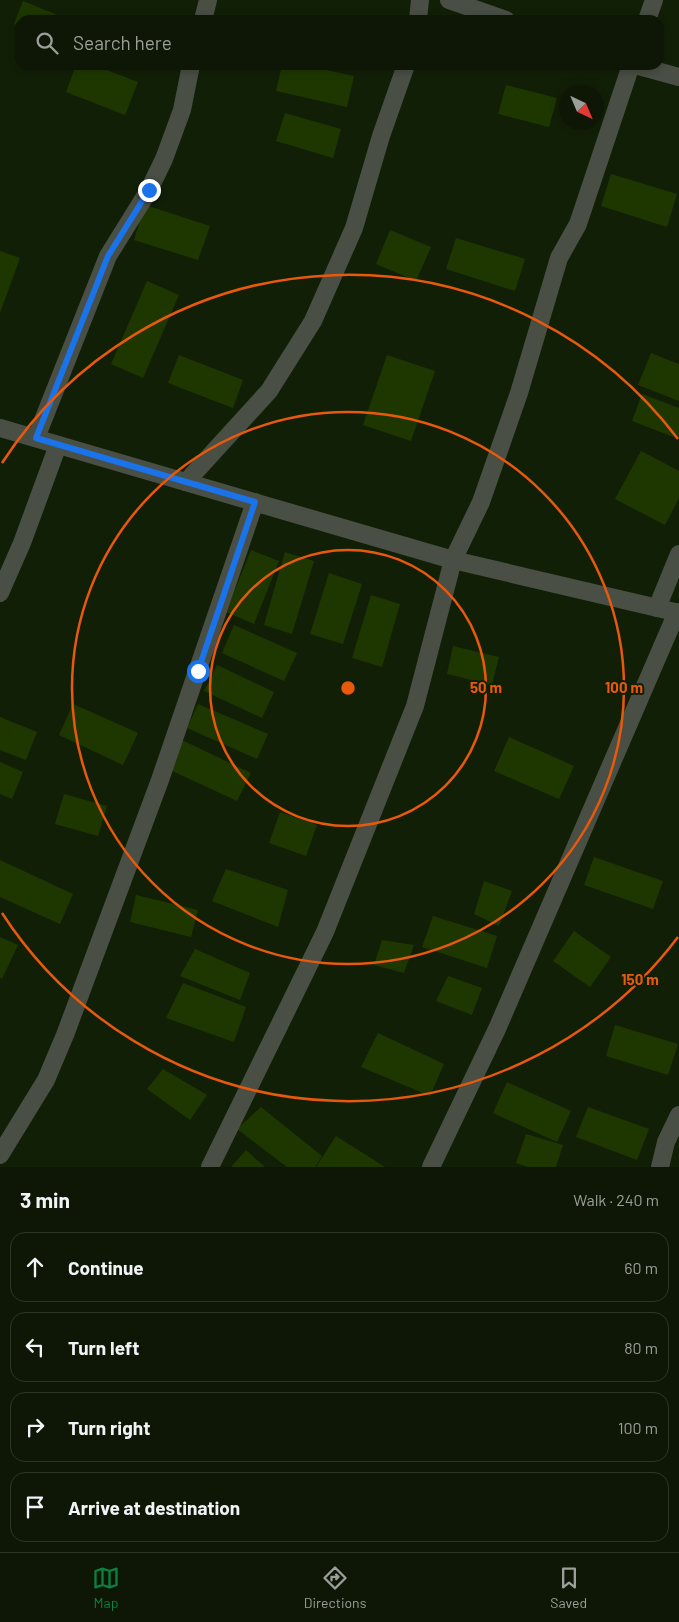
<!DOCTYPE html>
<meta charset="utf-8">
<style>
:root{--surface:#0e1705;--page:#1c2413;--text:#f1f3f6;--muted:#9b9f9a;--line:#2e3627;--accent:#0b8043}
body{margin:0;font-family:Barlow,sans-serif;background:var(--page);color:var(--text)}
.compass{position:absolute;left:559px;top:85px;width:45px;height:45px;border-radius:50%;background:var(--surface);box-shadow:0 2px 8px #0003;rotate:136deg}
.stop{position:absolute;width:15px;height:15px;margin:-11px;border:4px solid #1a73e8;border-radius:50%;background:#fff}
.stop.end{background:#1a73e8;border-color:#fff;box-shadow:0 1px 5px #0008}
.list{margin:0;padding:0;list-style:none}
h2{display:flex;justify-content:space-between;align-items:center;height:65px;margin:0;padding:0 20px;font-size:21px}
h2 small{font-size:16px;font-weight:400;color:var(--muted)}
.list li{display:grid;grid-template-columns:32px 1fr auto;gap:15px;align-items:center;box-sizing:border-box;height:70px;margin:0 10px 10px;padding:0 10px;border:1px solid var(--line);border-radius:15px}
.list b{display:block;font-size:19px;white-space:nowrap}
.list em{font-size:16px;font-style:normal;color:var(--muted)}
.icon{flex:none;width:28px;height:28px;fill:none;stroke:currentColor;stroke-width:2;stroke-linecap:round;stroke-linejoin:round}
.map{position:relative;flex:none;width:679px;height:1167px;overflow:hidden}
.search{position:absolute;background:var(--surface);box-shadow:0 2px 8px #0003;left:15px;right:15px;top:15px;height:55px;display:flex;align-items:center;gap:12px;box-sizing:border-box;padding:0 18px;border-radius:15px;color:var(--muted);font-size:19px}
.sheet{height:385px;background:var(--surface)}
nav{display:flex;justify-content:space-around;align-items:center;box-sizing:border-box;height:70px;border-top:1px solid var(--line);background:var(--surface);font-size:14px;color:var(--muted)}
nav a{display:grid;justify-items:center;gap:2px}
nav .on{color:var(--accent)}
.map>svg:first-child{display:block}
</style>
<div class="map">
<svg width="679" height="1167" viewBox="0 0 679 1167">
<rect width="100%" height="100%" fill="#121f07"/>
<g fill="#1e3701">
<path d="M23 1 70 20H20V26L14 24Z"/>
<path d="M76 65H94L138 82 125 115 66 92Z"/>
<path d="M282 65H303L354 76 347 107 276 91Z"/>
<path d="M506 85 557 98 549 127 498 114Z"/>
<path d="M285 113 341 129 333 158 276 141Z"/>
<path d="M611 174 677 194 667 227 601 206Z"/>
<path d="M145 205 210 226 198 260 134 240Z"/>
<path d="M390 230 431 247 416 281 376 264Z"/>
<path d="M456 238 525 259 515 291 446 269Z"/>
<path d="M0 251 20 258 0 313Z"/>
<path d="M147 281 179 295 143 378 111 364Z"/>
<path d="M651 353 679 364V401L638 385Z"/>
<path d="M179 355 243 380 233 408 168 383Z"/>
<path d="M387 355 435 371 411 441 363 425Z"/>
<path d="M642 394 679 408V439L632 421Z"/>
<path d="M641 451 679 471V498L665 525 615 499Z"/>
<path d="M251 550 279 561 254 624 226 612Z"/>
<path d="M285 552 314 561 292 634 264 625Z"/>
<path d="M329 573 362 584 343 644 310 634Z"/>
<path d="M371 595 400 604 382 667 352 658Z"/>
<path d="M234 625 297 653 284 681 222 653Z"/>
<path d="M453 646 499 657 492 685 447 674Z"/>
<path d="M217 665 274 692 262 718 204 691Z"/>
<path d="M73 704 138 733 123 765 59 735Z"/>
<path d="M198 704 268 734 257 759 187 728Z"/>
<path d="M0 717 37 732 26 760 0 750Z"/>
<path d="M509 737 574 766 559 799 494 771Z"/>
<path d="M182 740 251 773 237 801 168 769Z"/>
<path d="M0 762 23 772 12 799 0 794Z"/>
<path d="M64 794 107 806 98 836 55 824Z"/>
<path d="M280 812 317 825 306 856 269 843Z"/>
<path d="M594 857 663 881 653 909 584 885Z"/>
<path d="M0 860 73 894 60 924 0 897Z"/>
<path d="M226 869 288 890 278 927 212 901Z"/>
<path d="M484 881 512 891 499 926 474 914Z"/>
<path d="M136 895 198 910 191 937 130 922Z"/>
<path d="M433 916 497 936 487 968 422 947Z"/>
<path d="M574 931 611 957 590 987 553 961Z"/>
<path d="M0 937 18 945 2 979 0 978Z"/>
<path d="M382 940 414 945 404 973 374 965Z"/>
<path d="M195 949 250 973 240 1000 180 976Z"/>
<path d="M448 976 482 988 472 1015 436 1001Z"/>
<path d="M183 983 246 1007 234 1042 166 1018Z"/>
<path d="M615 1025 678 1044 668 1075 606 1056Z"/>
<path d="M378 1033 444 1064 430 1096 361 1067Z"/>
<path d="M163 1069 207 1095 190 1120 147 1089Z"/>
<path d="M507 1082 571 1111 557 1142 493 1113Z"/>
<path d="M261 1107 322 1156 315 1167H287L237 1129Z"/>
<path d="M588 1107 649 1129 637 1160 576 1137Z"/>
<path d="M526 1134 563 1145 556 1167H528L516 1163Z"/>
<path d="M336 1136 385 1167H316Z"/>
<path d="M246 1150 265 1167H231Z"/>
</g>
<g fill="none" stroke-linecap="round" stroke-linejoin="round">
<g stroke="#494f44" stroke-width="18">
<path d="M449 0 506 20"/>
<path d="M203 20 208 0"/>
<path d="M418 20 420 0"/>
<path d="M647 20 654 0"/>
<path d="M635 65 679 77"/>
<path d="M0 428 453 560 679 613"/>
<path d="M36 438 108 256 149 190 164 159 182 110 191 65"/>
<path d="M186 482 269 391 313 321 354 228 381 136 406 65"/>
<path d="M0 593 22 543 58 445"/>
<path d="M657 608 679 554"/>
<path d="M0 1155 46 1080 65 1035 160 780 255 502"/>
<path d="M210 1167 325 932 415 706 453 560 481 502 519 393 559 258 578 224 631 65"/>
<path d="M431 1167 497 1029 677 612"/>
<path d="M660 1167 666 1142 679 1115"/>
</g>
</g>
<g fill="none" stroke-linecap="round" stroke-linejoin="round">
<path stroke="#1a73e8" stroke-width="6" d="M149 190 108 256 36 438 255 502 198 671"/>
</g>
<g fill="none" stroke="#e8590c" stroke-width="2.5">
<circle cx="348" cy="688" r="138"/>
<circle cx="348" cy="688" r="276"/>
<path d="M678 937A413 413 0 0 1 2 913M2 463A413 413 0 0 1 678 439"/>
</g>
<circle cx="348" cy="688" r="8" fill="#e8590c" stroke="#121f07" stroke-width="2.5"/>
<g font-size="15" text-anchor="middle" font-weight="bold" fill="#e8590c" stroke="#121f07" stroke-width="4" stroke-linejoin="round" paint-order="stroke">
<text x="486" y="693">50 m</text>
<text x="624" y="693">100 m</text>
<text x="640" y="985">150 m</text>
</g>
</svg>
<svg class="compass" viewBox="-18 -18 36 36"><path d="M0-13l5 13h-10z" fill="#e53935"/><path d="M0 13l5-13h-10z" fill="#9b9f9a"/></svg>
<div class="stop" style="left:198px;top:671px"></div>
<div class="stop end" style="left:149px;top:190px"></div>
<div class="search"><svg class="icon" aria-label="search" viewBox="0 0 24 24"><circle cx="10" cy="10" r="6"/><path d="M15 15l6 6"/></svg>Search here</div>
</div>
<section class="sheet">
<h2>3 min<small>Walk · 240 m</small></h2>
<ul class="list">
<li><svg class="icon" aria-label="ahead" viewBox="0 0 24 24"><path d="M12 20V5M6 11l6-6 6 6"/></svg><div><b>Continue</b></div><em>60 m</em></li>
<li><svg class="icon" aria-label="left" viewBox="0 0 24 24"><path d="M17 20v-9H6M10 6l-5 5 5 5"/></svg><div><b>Turn left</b></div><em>80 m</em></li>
<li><svg class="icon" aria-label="right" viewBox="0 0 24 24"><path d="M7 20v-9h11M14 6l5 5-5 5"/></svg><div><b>Turn right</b></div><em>100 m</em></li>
<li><svg class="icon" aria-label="arrive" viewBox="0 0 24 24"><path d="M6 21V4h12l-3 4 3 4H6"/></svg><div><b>Arrive at destination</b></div></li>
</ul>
</section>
<nav>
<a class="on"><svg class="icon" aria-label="map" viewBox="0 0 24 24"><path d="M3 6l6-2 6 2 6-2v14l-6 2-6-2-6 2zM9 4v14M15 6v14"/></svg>Map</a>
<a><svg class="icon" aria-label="directions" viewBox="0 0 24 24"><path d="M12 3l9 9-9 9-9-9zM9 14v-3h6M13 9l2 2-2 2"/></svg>Directions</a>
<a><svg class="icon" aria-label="saved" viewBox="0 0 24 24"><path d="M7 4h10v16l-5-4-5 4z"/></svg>Saved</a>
</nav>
